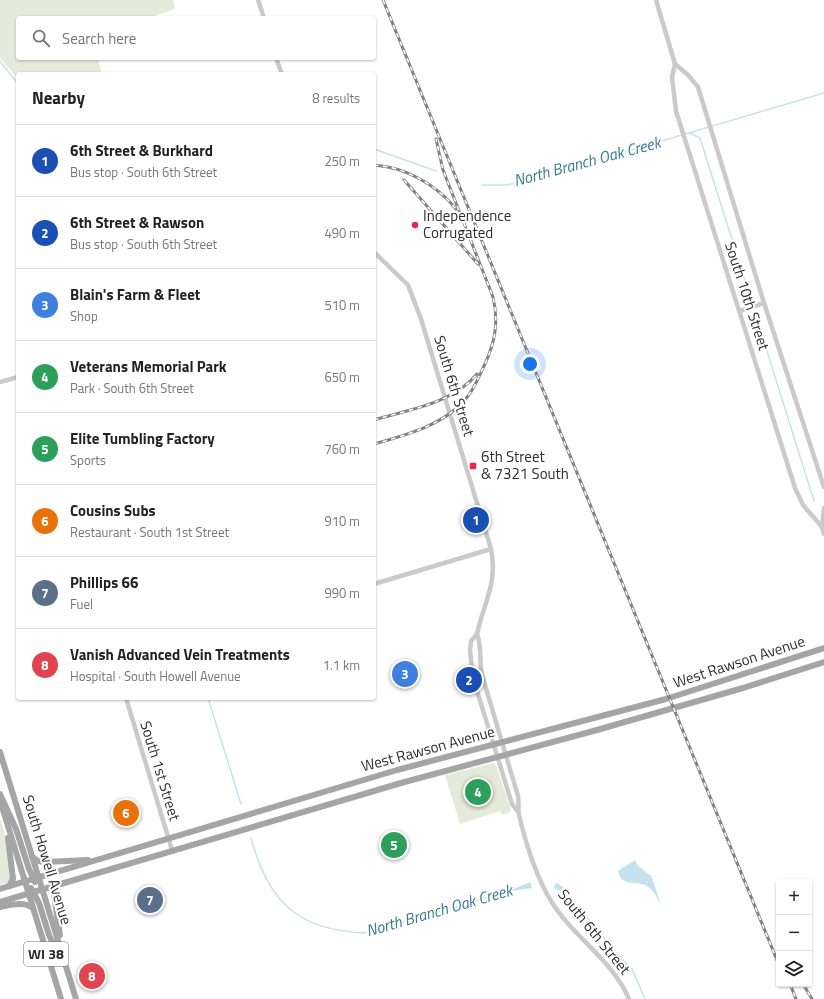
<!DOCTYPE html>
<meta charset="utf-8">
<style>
:root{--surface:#fff;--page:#f6f6f6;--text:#222;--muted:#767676;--line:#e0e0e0;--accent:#111827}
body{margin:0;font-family:"Titillium Web",sans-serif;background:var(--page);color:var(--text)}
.controls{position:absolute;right:12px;bottom:12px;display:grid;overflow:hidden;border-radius:4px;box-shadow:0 1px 3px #0004}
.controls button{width:36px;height:36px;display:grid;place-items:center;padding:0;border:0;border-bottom:1px solid var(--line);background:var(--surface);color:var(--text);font:20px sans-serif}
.you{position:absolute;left:530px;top:364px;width:14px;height:14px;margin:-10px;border:3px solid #fff;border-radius:50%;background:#1a73e8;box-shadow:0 0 0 6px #1a73e833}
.badge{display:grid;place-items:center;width:26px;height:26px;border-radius:50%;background:var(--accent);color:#fff;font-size:13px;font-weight:700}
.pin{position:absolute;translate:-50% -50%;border:2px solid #fff;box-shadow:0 1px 4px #0006}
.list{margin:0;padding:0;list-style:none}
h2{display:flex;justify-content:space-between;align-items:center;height:52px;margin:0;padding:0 16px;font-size:17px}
h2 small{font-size:13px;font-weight:400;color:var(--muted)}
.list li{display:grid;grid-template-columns:26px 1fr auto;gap:12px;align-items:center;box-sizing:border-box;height:72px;padding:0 16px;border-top:1px solid var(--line)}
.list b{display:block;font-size:15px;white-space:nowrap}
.list p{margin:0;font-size:13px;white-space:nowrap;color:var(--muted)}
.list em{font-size:13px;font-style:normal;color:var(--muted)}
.icon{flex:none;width:22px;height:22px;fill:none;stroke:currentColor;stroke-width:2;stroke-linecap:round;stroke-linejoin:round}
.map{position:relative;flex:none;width:824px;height:999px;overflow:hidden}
.search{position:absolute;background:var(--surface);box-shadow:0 1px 3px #0004;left:16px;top:16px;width:360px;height:44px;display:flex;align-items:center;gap:10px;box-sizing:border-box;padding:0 14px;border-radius:4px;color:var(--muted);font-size:15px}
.panel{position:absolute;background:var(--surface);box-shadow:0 1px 3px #0004;left:16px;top:72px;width:360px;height:628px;border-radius:4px}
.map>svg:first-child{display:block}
</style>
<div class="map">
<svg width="824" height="999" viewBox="0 0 824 999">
<rect width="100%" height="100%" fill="#fff"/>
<g fill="#e5ebda">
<path d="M0 0H173L175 9 148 18H18V58H98L102 74H18V79L0 58Z"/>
<path d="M493 763 496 765 511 810 509 813 502 815 500 811 460 824 445 775Z"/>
<path d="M0 818C5 833 16 868 9 882L0 885Z"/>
</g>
<g fill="#c5e2ec">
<path d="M635 860 637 865 651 876 661 904C657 899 653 889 647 886 636 880 622 888 618 871Z"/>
<path d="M530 882 532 888 512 891 511 890Z"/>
<path d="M557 883 564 888 572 897 569 899 561 891 554 888 555 884Z"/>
</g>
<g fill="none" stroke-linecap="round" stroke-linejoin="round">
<g stroke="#c5e2ec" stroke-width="1.5">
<path d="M0 61 18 84"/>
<path d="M690 133 700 138 751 300"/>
<path d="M374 149 436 171"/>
<path d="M482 185H505L523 182 824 93"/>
<path d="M756 316 814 501"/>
<path d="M208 698 241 804"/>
<path d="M251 838C268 901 297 930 364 933L513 890"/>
<path d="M570 897 619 956 632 969 645 999"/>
</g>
<g stroke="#cacaca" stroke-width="4.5">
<path d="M258 0 264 18"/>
<path d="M656 0 675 64 672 77 676 111 795 488 803 505 822 527 824 534"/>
<path d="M276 58 282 74"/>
<path d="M675 64 688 75 698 87 764 303 824 487"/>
<path d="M374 252 408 285 421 319 491 549C498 583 484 602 477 634L471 641 470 651 473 678 512 804 518 812"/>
<path d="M740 311 764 303"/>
<path d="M0 382 18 377"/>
<path d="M822 527 824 508"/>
<path d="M374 584 491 549"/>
<path d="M477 634C482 647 479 661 482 675L518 796C519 803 518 809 519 815 526 844 535 875 551 901 573 937 612 959 629 999"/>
<path d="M126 698 172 850"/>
</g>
<g stroke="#a5a5a5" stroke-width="6">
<path d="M0 752 76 999"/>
<path d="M0 794 16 829 29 869 35 882"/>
<path d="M0 800 61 999"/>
<path d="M8 838 13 879 9 886"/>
<path d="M32 857 38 861 45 862 88 860"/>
<path d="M57 884 54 889V895L60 935"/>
<path d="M31 888 39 903 49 935 61 961"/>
<path d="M0 889 397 770 666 699 824 648"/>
<path d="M0 902 401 783 597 730 743 688 824 662"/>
<path d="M0 907C11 905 23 901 33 908"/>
</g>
<defs>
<g id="rail">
<path d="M383 0 779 965"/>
<path d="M374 165C405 167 437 185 456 209"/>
<path d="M404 180 478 264"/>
<path d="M374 420C410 409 452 404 477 374"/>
<path d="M374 444C407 435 447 424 468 396 475 387 479 376 484 366 495 343 499 322 493 297L443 170 436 139"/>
<path d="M790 984 796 999"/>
<path d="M803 984 812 999"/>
</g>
</defs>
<use href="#rail" stroke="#828282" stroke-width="3"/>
<use href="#rail" stroke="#fff" stroke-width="1.5" stroke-dasharray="4.5" stroke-linecap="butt"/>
</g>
<g fill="#ec274e" stroke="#fff" stroke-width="1.5">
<circle cx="415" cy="225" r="4"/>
<rect x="469" y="462" width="8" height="8" rx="2"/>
</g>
<g text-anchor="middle" stroke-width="4" stroke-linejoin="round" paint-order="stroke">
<rect fill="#fff" stroke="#6c6c6c" stroke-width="1" x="24" y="942" width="44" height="24" rx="3"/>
<g font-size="14" font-weight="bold" fill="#2d2d2d">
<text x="46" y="959">WI 38</text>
</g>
<g font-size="15" fill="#2d2d2d" stroke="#fff" text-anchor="start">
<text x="423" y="221">Independence<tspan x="423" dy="17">Corrugated</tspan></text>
<text x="481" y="462">6th Street<tspan x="481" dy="17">&amp; 7321 South</tspan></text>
</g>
<g font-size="15" fill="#2d2d2d" stroke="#fff">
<text transform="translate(747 296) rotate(72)" y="5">South 10th Street</text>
<text transform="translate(454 386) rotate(73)" y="5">South 6th Street</text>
<text transform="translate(739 662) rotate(-18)" y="5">West Rawson Avenue</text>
<text transform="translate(428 749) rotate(-15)" y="5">West Rawson Avenue</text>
<text transform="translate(160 771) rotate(73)" y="5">South 1st Street</text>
<text transform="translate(47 860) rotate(73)" y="5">South Howell Avenue</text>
<text transform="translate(594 932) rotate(51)" y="5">South 6th Street</text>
</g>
<g font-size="16" font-style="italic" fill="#387a92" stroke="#fff">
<text transform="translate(587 161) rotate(-15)" y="6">North Branch Oak Creek</text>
<text transform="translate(439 910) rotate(-16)" y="6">North Branch Oak Creek</text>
</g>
</g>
</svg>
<div class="controls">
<button>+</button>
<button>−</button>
<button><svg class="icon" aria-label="layers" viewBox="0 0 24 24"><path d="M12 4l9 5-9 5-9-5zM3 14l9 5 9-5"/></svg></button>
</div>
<div class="you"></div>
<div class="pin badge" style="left:476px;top:520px;background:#1a4fb4">1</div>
<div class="pin badge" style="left:469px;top:680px;background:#1a4fb4">2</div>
<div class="pin badge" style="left:405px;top:674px;background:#3f7fe0">3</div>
<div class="pin badge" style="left:478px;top:792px;background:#2e9e5b">4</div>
<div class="pin badge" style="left:394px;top:845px;background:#2e9e5b">5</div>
<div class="pin badge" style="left:126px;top:813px;background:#e8710a">6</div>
<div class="pin badge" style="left:150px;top:900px;background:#5c6f8a">7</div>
<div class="pin badge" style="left:92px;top:976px;background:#e0444e">8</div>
<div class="search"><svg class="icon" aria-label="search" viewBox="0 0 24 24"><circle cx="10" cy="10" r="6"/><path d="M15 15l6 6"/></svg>Search here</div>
<section class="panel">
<h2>Nearby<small>8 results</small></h2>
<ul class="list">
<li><span class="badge" style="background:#1a4fb4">1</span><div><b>6th Street &amp; Burkhard</b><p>Bus stop · South 6th Street</p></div><em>250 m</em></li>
<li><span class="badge" style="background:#1a4fb4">2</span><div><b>6th Street &amp; Rawson</b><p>Bus stop · South 6th Street</p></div><em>490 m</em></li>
<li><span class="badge" style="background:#3f7fe0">3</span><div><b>Blain's Farm &amp; Fleet</b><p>Shop</p></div><em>510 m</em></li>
<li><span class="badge" style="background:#2e9e5b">4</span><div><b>Veterans Memorial Park</b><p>Park · South 6th Street</p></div><em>650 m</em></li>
<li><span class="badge" style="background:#2e9e5b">5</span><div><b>Elite Tumbling Factory</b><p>Sports</p></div><em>760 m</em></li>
<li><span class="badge" style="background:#e8710a">6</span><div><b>Cousins Subs</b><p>Restaurant · South 1st Street</p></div><em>910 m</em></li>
<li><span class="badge" style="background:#5c6f8a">7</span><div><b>Phillips 66</b><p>Fuel</p></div><em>990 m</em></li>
<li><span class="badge" style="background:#e0444e">8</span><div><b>Vanish Advanced Vein Treatments</b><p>Hospital · South Howell Avenue</p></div><em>1.1 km</em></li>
</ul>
</section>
</div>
